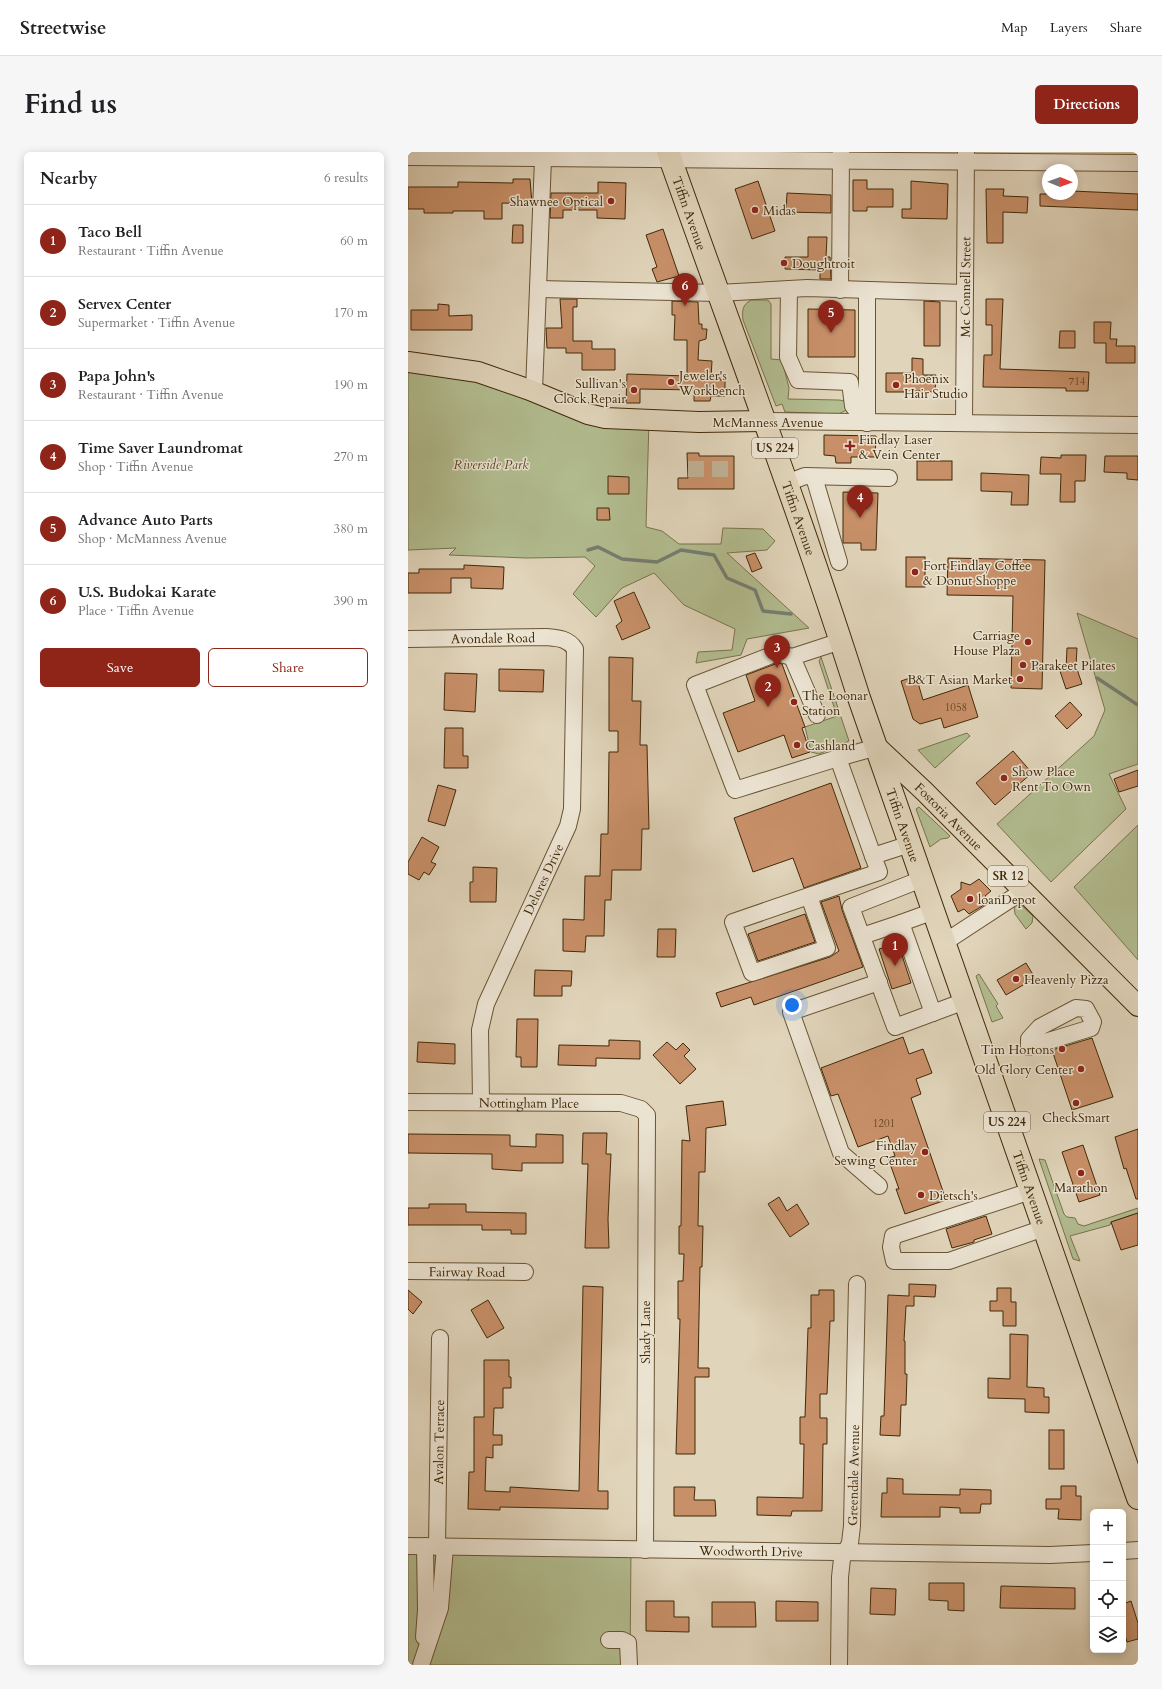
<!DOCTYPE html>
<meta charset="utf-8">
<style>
:root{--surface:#fff;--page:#f6f6f6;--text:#202124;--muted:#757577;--line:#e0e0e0;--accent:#8f2418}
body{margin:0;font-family:Cardo,serif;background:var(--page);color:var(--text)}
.controls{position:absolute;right:12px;bottom:12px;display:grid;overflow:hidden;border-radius:6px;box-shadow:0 2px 10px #0003}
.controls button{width:36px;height:36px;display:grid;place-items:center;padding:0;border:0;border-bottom:1px solid var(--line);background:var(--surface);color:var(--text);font:20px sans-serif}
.compass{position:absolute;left:634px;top:12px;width:36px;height:36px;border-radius:50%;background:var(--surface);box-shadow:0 2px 10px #0003;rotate:91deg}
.you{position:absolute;left:384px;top:853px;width:14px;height:14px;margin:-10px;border:3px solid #fff;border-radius:50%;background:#1a73e8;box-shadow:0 0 0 6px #1a73e833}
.badge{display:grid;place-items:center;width:26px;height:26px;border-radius:50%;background:var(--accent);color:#fff;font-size:13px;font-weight:700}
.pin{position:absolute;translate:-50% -33px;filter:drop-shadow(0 1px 2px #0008)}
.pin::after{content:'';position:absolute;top:21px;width:14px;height:12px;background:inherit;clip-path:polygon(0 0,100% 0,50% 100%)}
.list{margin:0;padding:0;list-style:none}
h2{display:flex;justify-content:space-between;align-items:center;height:52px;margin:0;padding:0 16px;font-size:17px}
h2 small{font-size:13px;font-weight:400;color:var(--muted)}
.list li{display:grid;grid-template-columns:26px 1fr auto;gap:12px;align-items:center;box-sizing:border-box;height:72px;padding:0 16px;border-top:1px solid var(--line)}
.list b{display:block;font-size:15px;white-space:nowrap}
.list p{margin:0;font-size:13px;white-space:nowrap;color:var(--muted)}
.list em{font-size:13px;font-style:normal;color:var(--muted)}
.actions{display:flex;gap:8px;padding:12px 16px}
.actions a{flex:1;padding:9px 0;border:1px solid var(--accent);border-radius:6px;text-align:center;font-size:14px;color:var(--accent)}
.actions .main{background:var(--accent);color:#fff}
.icon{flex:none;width:22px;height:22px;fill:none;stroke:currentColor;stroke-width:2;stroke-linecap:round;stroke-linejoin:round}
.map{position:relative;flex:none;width:730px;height:1513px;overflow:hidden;border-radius:6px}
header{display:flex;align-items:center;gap:24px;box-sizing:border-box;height:56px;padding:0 20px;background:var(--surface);border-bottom:1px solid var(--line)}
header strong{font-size:19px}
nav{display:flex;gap:22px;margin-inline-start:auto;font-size:14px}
.intro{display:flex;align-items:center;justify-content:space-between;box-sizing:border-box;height:96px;padding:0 24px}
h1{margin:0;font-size:28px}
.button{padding:10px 18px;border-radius:6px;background:var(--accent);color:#fff;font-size:14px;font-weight:700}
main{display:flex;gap:24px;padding:0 24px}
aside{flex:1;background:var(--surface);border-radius:6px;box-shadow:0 2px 10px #0003}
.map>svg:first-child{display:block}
</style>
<header>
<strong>Streetwise</strong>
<nav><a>Map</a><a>Layers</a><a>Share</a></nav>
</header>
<div class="intro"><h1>Find us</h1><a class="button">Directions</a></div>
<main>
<aside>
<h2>Nearby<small>6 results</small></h2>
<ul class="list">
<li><span class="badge">1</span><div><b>Taco Bell</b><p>Restaurant · Tiffin Avenue</p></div><em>60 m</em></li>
<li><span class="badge">2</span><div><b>Servex Center</b><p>Supermarket · Tiffin Avenue</p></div><em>170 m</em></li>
<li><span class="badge">3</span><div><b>Papa John's</b><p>Restaurant · Tiffin Avenue</p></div><em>190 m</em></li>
<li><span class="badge">4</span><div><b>Time Saver Laundromat</b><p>Shop · Tiffin Avenue</p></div><em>270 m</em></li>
<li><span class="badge">5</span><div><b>Advance Auto Parts</b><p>Shop · McManness Avenue</p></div><em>380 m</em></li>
<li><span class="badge">6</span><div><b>U.S. Budokai Karate</b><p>Place · Tiffin Avenue</p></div><em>390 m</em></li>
</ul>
<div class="actions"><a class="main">Save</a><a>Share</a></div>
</aside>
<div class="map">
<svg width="730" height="1513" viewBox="0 0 730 1513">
<rect width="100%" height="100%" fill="#e0d4ba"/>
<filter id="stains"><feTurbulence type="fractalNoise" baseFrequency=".005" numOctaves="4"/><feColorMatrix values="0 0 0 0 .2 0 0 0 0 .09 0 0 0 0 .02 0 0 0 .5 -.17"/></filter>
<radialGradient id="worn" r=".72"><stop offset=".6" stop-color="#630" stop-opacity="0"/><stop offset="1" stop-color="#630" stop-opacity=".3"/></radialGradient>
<g fill="#b2bd90" stroke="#7a734c">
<path d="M343 148H360L363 152V207L374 208 381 236 380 247 431 248 437 249 438 258 431 262 377 260 374 252 368 254 335 168C334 159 334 153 343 148Z"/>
<path d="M0 210 122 238 241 268 238 375 254 379 271 392H313L315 376 355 377 367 389 359 398 319 401 401 476 339 487 333 503 288 511 290 500 324 498 327 477 276 453 246 421 214 436 188 465 165 442 187 414 177 405 119 406 41 403 48 396 0 398Z"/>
<path d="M669 461 730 487V612L701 622 718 657 643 730 589 672 686 584 697 558Z"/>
<path d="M413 505 441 589 411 602 403 600 397 575 429 564 411 509Z"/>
<path d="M559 581 562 584 527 616 510 598Z"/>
<path d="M511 655 542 684 540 686 533 687 522 695 508 657Z"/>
<path d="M730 673V808L666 735Z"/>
<path d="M611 751 625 764 624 771 618 777 607 762 606 754Z"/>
<path d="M571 822 590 852 588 854 595 866 584 870 568 824Z"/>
<path d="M631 1007 637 1008 656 1062 659 1065 667 1066 670 1072 676 1074 730 1056V1061L703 1070 702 1073 662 1084 672 1109 665 1107Z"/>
<path d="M0 1394 223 1398 222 1513H0Z"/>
</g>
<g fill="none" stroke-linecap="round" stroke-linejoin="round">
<g stroke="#757e72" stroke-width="3.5">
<path d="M180 398 190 395 214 407 249 410 273 398 306 403 319 426 347 438 355 459 383 462"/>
<path d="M689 526 730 553"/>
</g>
</g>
<g fill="#c89069" stroke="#412908">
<path d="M105 27H122L124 52 94 51V67H76V59H45V61H16V57H0V35H50V30L105 31Z"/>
<path d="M445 28H459V37H485V55H459V59H445Z"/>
<path d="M350 29 367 79 344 87 327 37Z"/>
<path d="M503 29 540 32 539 67 494 66V57H503Z"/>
<path d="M190 30 218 31 217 67 189 66V58H155V66H142L143 41H190Z"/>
<path d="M578 37H596L595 44 620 45 619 61 595 60V91H579Z"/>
<path d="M664 39 730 42V58L632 54V42H664Z"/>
<path d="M379 41 423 43V61L378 60Z"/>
<path d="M105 73H115V91H104Z"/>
<path d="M255 77 271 124 249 130 244 117 249 115 238 83Z"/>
<path d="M400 85H419L418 105H422L423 127H412V118L377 117V105H400Z"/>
<path d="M152 147H169V155H165V189H184V197H207V218H174V201H158V196H139L138 176H154Z"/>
<path d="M578 147H595L592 217 681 220 680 239H658V236L575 235 576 203H584V173H578Z"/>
<path d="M264 149 290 150 291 172H294V177H299L298 187 291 189 290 208 304 209 303 226H312V228H317V244H303L302 249H286V238L232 237V251H218L219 222 279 224V188H266L267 163H264Z"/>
<path d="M516 149 532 150V194H516Z"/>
<path d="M30 152 41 153V164L64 163V178H3V158H30Z"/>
<path d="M400 157 447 158V205H400Z"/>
<path d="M686 170H703L702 187H709L708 194H727V211H698V191H686Z"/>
<path d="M652 179H667V196H651Z"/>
<path d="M504 206 515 207V223H528L527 240 498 238V240H478V221H504Z"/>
<path d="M416 283 468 284 467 305H443V311H428L427 304 416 303Z"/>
<path d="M279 301H291V304H326V337H270V326H280Z"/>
<path d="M653 303H678L677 329H667V350H652L653 322H632L633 305 653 306Z"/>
<path d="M697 304H730V328L719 327V321L696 320Z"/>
<rect x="509" y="309" width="35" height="19"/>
<path d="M573 321 621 323 620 353H603L604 340 573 339Z"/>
<path d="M200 324 221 325V342H200Z"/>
<path d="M435 340 470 341 468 398H453V391H435Z"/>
<path d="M189 356H201L202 368H189Z"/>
<path d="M347 401 354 416 344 420 338 404Z"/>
<rect x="498" y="405" width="19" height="30"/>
<path d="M540 406 637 408 634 537 603 536 605 444 539 443Z"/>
<path d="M56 413 96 415 95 437 63 436V426H43V441H0V421H11V417H56Z"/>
<path d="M226 440 242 476 214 488 208 474 214 469 206 449Z"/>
<path d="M659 496H669L668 514 674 532 658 537 652 519 658 517Z"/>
<path d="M201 505 225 506 224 549H233L232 593H239L241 677H234L233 718H204L203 748H197L196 784H178L177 800 155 799V767L176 768 177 724H192L193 682H200L201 600H210V579H201Z"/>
<path d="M370 511 374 512 397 575 394 576 402 600 384 606 376 583 330 600 315 561 347 549 338 523Z"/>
<path d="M91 517 136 518 135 540 91 539Z"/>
<path d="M37 521 69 522 67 560 36 558Z"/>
<path d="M508 524 515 548 560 533 570 565 536 576 533 566 512 572 505 567 493 529Z"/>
<path d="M662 550 674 563 659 577 647 564Z"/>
<path d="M37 576H55V604H60V616H36Z"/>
<path d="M605 599 624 621 587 653 568 631Z"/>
<path d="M730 618V634L711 640 706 627Z"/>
<path d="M423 631 453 716 396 736 385 706 345 720 326 666Z"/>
<path d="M30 633 48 638 37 674 20 669Z"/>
<path d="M14 685 31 695 23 710 28 712 21 723 16 720 11 728 0 722V710Z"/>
<path d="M65 715 89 716 88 750H62V730H65Z"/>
<path d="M571 727 583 739 577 744 581 750 561 762 556 757 550 760 543 744 553 737V730L562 733Z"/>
<path d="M431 744 434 758 455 815 346 853 343 845 313 855 308 841 422 805 431 799 413 750Z"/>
<path d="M397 762 407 790 350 809 340 782Z"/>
<path d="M250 777H268L267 805H249Z"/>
<path d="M490 791 503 831 484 837 471 797Z"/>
<path d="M618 811 627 826 598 843 589 828Z"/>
<path d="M127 818 164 819 163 834H154V844H126Z"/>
<path d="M109 867H130L129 915H113V905H108Z"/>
<path d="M495 885 501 902 515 897 524 921 508 927 513 942 503 946 538 1048 497 1062 488 1037H491L480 1006 487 1004 480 984 450 995 430 942 423 944 413 916Z"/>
<path d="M684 886 705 945 664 958 644 898Z"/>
<path d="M201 888 232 889V907L188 906V914L150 913 151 893 201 894Z"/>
<path d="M10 890 47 892V912L9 910Z"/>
<path d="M259 890 268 898 275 891 282 898 276 904 288 917 272 932 245 903Z"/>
<path d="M315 949 318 973 298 976 297 1020H291L290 1074H295L294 1115H292L290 1216H301V1225H287V1302H268L272 1167H270V1129H275L276 1102H271V1074H273L274 988 282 989 278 954Z"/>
<path d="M730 977V1047H728L718 1016 716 1017 707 985Z"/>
<path d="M175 981H199L198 1002H203L200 1067 201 1096H177L180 1012H174Z"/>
<path d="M0 982 102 983V994L128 995V982L155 983V1011H114V1019L84 1017V1002L0 1001Z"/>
<path d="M675 993 692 1043 671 1050 654 1000Z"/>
<path d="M371 1045 379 1059 389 1052 401 1072 382 1085 360 1052Z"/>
<path d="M21 1052H58V1060L118 1061V1082H103V1078H74V1073H0V1056H21Z"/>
<path d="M730 1061V1093L713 1098 703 1070Z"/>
<path d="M578 1064 584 1082 566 1088V1090L544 1096 538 1077Z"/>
<path d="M501 1132 528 1133 527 1145 506 1144V1154H498L496 1189H497V1222H499L498 1253H493L492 1284 472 1283 473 1264H476L480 1143 501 1144Z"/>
<path d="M175 1134 195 1135 190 1339H200V1357L92 1355V1358L60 1357 61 1320H66V1265H76V1208H101V1225H103V1236H95V1256H86L85 1283H94V1293H85V1306L78 1305 77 1339 102 1340V1335L171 1339Z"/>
<path d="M589 1136H603V1150H608V1174H595V1159H582V1149H589Z"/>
<path d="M0 1138 14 1150 5 1162 0 1157Z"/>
<path d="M411 1138H426V1169H422L419 1242H412V1266H419V1292H415L414 1359H384L383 1364 349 1363V1345L395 1346 396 1292H392V1265H397L400 1176H403V1143H411Z"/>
<path d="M80 1148 96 1176 79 1186 63 1158Z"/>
<path d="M602 1182 620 1183 619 1235 636 1236V1245H641V1261L617 1260V1247L580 1246V1226L602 1227Z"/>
<rect x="641" y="1278" width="15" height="39"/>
<path d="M479 1326 495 1327V1342L552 1343V1337L583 1338V1352H573L572 1361H552V1356L532 1355V1365H473L474 1341H479Z"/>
<path d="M653 1334H668V1344H673V1368L650 1367 651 1357H638V1347H653Z"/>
<path d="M266 1335H287L286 1348H307L308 1364H266Z"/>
<path d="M521 1431H556V1459L540 1458V1449L521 1448Z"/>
<path d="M593 1434 667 1436V1457L592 1456Z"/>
<path d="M463 1436 488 1437 487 1463 462 1462Z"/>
<path d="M238 1449H266V1465H281V1480L238 1479Z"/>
<path d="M368 1449 410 1450V1469H368Z"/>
<path d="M723 1449 730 1471V1487L719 1490 715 1477V1452Z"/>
<path d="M304 1450H347L348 1475H304Z"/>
</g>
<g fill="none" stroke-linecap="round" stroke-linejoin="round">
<path stroke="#c0b296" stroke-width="16" stroke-dasharray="16 8" stroke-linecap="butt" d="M280 317H326"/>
<defs>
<g id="minor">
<path d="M0 5 730 11"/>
<path d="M130 137 310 141 399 136 556 141"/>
<path d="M381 137 380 205 390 228 442 230 445 254 459 271"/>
<path d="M432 138 433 0"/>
<path d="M126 239 135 7"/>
<path d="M358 269 730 273"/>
<path d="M459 271V138"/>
<path id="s1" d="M556 271 558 1"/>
<path d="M406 325 431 410"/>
<path d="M379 331 397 324 481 326"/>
<path id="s2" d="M0 487 138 485C149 486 160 486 167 497L164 657 160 674 78 852 72 878 73 950"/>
<path d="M384 505 369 501 287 533 327 638 430 606"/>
<path d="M409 563 384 505 433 489"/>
<path d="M469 595 430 606 465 704 502 692"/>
<path d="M514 727 443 755 487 875 557 849"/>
<path d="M401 744 419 796 344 821 325 770 471 720 465 704"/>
<path d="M493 771 526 759"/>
<path d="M454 784 493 771 525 861"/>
<path d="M537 790 615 739"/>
<path d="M471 830 383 860 433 1001 471 1034"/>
<path d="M668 856 678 857 685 870 683 876 621 895V887L632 875Z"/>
<path id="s3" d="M0 950 213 951 233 957 239 963 237 1398"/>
<path d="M623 1039 485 1084 483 1095 486 1109H541L636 1076"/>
<path id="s4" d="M0 1119 117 1120"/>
<path id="s5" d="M0 1394 642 1403 685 1401"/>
<path id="s6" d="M29 1395 32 1186"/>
<path d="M715 1399 730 1398"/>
<path d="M16 1485 18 1458 17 1394"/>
<path d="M201 1488H214L220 1491 221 1513"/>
<path d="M13 1513 32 1456 37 1395"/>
<path id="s7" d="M431 1513 432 1425 434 1407 442 1391 444 1374 449 1132"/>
</g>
<g id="major">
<path d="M0 210 70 220 122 238 180 262 197 266 291 270 358 269"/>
<path id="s8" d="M469 595 516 639 730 854"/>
</g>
<g id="highway">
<path id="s9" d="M260 0C324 182 393 362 451 546L730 1346"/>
</g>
</defs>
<use href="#minor" stroke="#695434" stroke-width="18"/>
<use href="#major" stroke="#412908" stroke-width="22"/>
<use href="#highway" stroke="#412908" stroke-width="24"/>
<use href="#minor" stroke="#ebe3d2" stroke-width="16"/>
<use href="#major" stroke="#e0d4ba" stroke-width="20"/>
<use href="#highway" stroke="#e0d4ba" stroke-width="22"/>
</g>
<g fill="#8f2418" stroke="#ebe3d2" stroke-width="1.5">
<circle cx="203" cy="49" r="4"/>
<circle cx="347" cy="58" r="4"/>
<circle cx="376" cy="111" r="4"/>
<circle cx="263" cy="230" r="4"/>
<circle cx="488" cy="233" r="4"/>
<circle cx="226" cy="238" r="4"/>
<path d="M440 288h4v4h4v4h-4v4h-4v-4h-4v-4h4z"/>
<circle cx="507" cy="420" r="4"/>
<circle cx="620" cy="490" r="4"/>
<circle cx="615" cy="513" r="4"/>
<circle cx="612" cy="527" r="4"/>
<circle cx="386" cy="550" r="4"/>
<circle cx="389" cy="593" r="4"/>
<circle cx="596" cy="626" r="4"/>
<circle cx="562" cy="747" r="4"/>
<circle cx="608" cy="827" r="4"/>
<circle cx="654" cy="897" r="4"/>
<circle cx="673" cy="917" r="4"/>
<circle cx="668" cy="951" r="4"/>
<circle cx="517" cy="1000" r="4"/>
<circle cx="673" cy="1021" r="4"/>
<circle cx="513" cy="1043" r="4"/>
</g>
<g text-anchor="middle" stroke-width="3" stroke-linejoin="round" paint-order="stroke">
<g font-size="11" fill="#634320">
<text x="669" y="233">714</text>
<text x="548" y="559">1058</text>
<text x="476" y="975">1201</text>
</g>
<g fill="#ebe3d2" stroke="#746145" stroke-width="1">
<rect x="344" y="286" width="46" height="20" rx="3"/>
<rect x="580" y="714" width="40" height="20" rx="3"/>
<rect x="576" y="960" width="46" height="20" rx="3"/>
</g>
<g font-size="12" font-weight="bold" fill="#412908">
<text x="367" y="300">US 224</text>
<text x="600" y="728">SR 12</text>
<text x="599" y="974">US 224</text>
</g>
<g font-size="13" fill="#412908" stroke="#ebe3d2" text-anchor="start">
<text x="195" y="54" text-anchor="end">Shawnee Optical</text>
<text x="355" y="63">Midas</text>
<text x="384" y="116">Doughtroit</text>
<text x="271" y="228">Jeweler's<tspan x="271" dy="15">Workbench</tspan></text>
<text x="496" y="231">Phoenix<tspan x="496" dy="15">Hair Studio</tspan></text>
<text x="218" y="236" text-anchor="end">Sullivan's<tspan x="218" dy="15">Clock Repair</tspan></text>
<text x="451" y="292">Findlay Laser<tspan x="451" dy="15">&amp; Vein Center</tspan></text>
<text x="515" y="418">Fort Findlay Coffee<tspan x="515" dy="15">&amp; Donut Shoppe</tspan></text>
<text x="612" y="488" text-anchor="end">Carriage<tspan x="612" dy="15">House Plaza</tspan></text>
<text x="623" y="518">Parakeet Pilates</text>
<text x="604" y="532" text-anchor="end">B&amp;T Asian Market</text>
<text x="394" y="548">The Loonar<tspan x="394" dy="15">Station</tspan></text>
<text x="397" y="598">Cashland</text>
<text x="604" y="624">Show Place<tspan x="604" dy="15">Rent To Own</tspan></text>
<text x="570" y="752">loanDepot</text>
<text x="616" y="832">Heavenly Pizza</text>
<text x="646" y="902" text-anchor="end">Tim Hortons</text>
<text x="665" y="922" text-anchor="end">Old Glory Center</text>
<text x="668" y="970" text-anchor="middle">CheckSmart</text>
<text x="509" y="998" text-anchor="end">Findlay<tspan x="509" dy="15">Sewing Center</tspan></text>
<text x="673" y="1040" text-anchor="middle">Marathon</text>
<text x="521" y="1048">Dietsch's</text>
</g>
<g font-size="13" fill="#412908" stroke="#ebe3d2">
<text dy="5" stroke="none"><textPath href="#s9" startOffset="65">Tiffin Avenue</textPath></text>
<text dy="5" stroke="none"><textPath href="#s1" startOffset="136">Mc Connell Street</textPath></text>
<text x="360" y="275">McManness Avenue</text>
<text dy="5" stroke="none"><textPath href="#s9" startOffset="389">Tiffin Avenue</textPath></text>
<text dy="5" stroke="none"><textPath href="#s2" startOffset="85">Avondale Road</textPath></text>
<text dy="5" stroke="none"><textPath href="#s8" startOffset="100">Fostoria Avenue</textPath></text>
<text dy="5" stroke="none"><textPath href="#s9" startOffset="713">Tiffin Avenue</textPath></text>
<text transform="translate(135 727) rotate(-65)" y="5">Delores Drive</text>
<text dy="5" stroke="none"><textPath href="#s3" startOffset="121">Nottingham Place</textPath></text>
<text dy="5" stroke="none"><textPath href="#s9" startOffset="1097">Tiffin Avenue</textPath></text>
<text dy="5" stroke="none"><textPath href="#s4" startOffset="59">Fairway Road</textPath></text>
<text transform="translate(237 1180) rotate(-90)" y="5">Shady Lane</text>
<text dy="5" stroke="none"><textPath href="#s6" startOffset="105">Avalon Terrace</textPath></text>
<text dy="5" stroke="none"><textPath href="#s7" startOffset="192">Greendale Avenue</textPath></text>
<text dy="5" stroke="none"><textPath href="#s5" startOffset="343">Woodworth Drive</textPath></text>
</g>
<g font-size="13" font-style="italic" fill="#584723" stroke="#ebe3d2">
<text x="83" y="317">Riverside Park</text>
</g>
</g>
<rect width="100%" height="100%" filter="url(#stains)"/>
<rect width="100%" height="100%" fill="url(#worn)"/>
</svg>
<div class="controls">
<button>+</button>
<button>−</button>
<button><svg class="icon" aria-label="locate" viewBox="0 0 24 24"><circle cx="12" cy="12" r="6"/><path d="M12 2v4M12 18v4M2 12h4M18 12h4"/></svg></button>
<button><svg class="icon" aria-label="layers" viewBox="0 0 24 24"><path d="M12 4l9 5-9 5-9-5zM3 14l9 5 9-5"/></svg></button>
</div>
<svg class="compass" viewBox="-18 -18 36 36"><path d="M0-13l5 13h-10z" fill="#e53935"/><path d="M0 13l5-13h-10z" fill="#757577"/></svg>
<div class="you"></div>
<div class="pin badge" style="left:487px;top:814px">1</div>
<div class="pin badge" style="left:360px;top:555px">2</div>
<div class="pin badge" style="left:369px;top:516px">3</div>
<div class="pin badge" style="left:452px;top:366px">4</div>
<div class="pin badge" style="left:423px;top:181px">5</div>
<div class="pin badge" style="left:277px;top:154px">6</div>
</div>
</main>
